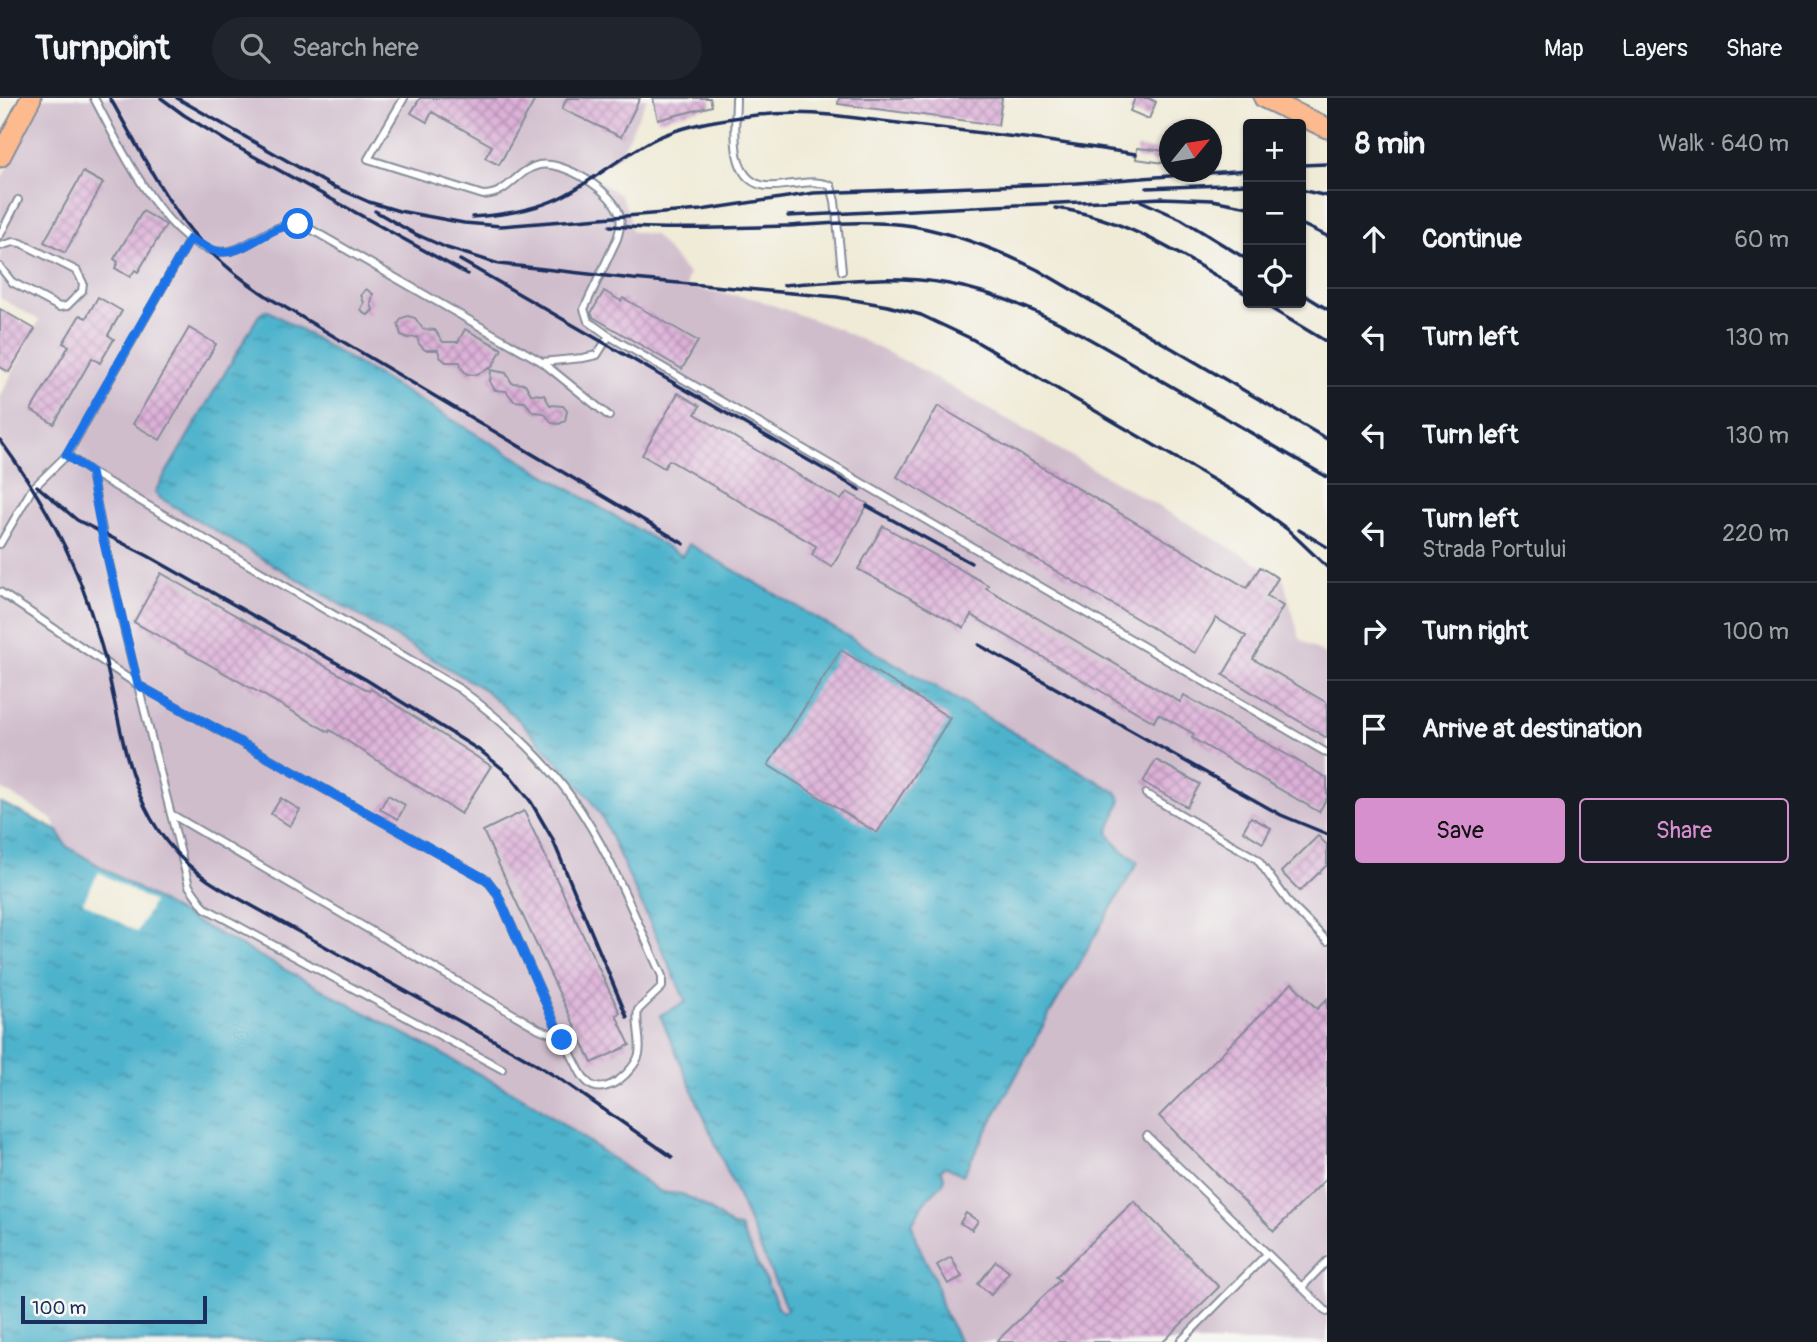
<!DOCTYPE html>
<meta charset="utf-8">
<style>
:root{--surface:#171b24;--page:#20242c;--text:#f1f3f6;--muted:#9ea1a6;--line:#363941;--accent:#d690ce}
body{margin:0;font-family:Pangolin,sans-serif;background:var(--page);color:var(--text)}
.controls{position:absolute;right:21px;top:21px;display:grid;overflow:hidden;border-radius:7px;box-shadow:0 2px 5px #0004}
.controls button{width:63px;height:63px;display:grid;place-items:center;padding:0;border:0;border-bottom:2px solid var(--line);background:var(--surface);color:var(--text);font:35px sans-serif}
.compass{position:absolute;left:1159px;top:21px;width:63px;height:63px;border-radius:50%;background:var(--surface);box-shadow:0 2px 5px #0004;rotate:60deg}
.scale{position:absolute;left:21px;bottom:18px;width:186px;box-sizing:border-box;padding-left:7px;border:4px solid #1b2f5e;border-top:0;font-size:19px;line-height:24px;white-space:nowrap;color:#1b2f5e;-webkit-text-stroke:5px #f6f6f2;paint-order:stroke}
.stop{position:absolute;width:21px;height:21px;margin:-16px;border:5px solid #1a73e8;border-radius:50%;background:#fff}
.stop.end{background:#1a73e8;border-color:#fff;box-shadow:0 2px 7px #0008}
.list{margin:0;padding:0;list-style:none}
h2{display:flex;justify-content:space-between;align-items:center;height:91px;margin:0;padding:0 28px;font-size:30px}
h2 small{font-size:23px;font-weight:400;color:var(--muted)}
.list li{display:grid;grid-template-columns:46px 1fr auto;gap:21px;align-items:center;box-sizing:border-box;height:98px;padding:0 28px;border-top:2px solid var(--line)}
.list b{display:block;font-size:26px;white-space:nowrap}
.list p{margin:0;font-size:23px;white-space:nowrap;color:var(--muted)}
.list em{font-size:23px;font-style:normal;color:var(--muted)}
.actions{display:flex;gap:14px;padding:21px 28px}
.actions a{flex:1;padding:16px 0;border:2px solid var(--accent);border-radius:7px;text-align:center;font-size:24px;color:var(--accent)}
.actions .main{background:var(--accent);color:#111}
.icon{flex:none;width:38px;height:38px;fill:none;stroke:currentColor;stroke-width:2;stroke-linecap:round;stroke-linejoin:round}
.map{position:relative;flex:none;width:1327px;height:1244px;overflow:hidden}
header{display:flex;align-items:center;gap:42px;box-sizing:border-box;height:98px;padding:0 35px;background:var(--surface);border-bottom:2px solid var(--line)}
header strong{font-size:33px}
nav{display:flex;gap:38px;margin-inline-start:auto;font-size:24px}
.search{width:490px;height:63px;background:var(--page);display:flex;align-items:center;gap:18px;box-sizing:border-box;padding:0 24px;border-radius:38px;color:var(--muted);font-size:26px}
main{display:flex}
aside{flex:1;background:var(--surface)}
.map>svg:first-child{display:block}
</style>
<header>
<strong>Turnpoint</strong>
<div class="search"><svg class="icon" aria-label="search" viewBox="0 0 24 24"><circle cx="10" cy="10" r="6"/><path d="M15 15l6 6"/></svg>Search here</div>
<nav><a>Map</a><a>Layers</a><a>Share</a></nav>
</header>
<main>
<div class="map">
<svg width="1327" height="1244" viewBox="0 0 1327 1244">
<defs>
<pattern id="water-ripples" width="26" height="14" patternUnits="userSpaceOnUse" patternTransform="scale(1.75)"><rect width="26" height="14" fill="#4db3cc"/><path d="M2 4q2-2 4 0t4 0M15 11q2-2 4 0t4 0" fill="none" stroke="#3f92a9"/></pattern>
<pattern id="building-cross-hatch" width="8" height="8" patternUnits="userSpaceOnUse" patternTransform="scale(1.75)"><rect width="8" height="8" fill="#ddb1d8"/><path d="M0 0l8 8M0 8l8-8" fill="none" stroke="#b290b2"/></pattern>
</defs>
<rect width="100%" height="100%" fill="#f6f6f2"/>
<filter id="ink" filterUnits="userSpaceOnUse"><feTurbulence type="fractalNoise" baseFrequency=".0143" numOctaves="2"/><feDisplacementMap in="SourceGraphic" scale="14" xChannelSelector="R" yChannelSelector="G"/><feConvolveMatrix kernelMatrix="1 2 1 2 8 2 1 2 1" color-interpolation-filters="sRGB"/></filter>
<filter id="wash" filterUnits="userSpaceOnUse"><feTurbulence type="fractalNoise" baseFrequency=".00686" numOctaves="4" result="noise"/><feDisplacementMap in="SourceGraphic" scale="28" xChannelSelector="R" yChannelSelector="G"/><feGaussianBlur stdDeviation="1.57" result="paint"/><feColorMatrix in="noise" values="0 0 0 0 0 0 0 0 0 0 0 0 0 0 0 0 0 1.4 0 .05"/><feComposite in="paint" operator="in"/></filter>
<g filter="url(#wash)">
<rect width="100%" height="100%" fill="#f0ebd7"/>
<path fill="#d0bdcc" d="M44 0H647L620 57 590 78 620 97 629 115 631 133 654 137 689 177 687 181V189L756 201 841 232 909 265 1283 480 1300 541 1327 558V1244H960L942 1210 935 1182 916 1142 912 1126 787 1208 786 1213 781 1214 737 1130 696 1102 678 1095H665L659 1093 533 1005 69 753 52 721 0 690V299L39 222 0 200V83Z"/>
<path fill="url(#water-ripples)" stroke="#347195" stroke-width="2" d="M267 212 682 458 689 446 1116 694 1121 702 1108 734C1114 747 1127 756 1138 764L1050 915 963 1077 945 1068 941 1072 944 1078V1084L924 1104 912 1126 916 1142 935 1182 942 1210 960 1244H0V704L58 733 66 748 176 813 533 1005 659 1093C666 1096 673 1094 681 1096 700 1103 716 1116 733 1129L740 1130 780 1212 783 1214 787 1212 660 917 686 904 602 719 589 699 523 626 485 592 160 400 155 394 259 217Z"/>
<path fill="#f0ebd7" d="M99 774 153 804 137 834 83 804Z"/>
<g id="blocks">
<g fill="url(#building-cross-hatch)">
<path d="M420 0H536L499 67 485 60 492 48 432 14 427 24 411 15Z"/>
<path d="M567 0H640L621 39 562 11Z"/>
<path d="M653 0H710L712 8 658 22Z"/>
<path d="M839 0H1002L998 27 838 6Z"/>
<path d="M1135 0H1148L1156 4 1149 21 1130 13Z"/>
<path d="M1137 50 1166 53 1164 65 1136 61Z"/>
<path d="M83 74 103 85 65 155 44 144Z"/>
<path d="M143 113 166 127 138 174 135 172 130 179 115 170 118 164 114 161Z"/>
<path d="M366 191 373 196 371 206 373 212 368 217 363 215 361 211 364 205 361 197Z"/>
<path d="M604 193 621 203 623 200 698 243 682 271 593 219 591 215Z"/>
<path d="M98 199 122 213 108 237 114 241 100 265 92 260 54 326 31 312 69 248 63 245 80 217 86 220Z"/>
<path d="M0 211 35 231 9 274 0 269Z"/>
<path d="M408 218 415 220 423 231 435 232 443 244H458L465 231 502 251 492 269 475 277 467 276 462 271 460 264H446L440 259 438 252H425L419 246 417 239 408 240 401 237 398 226 402 220Z"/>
<path d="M189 230 216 246 160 342 133 326Z"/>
<path d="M491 272 506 275 512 285 525 286 531 296 544 297 550 307 563 308 567 313 565 323 559 326 552 325 544 315 533 314 525 304 514 303 506 293 495 292 490 284Z"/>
<path d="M678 295 700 308 695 316 841 402 847 394 868 406 832 469 812 457 816 448 669 362 664 370 642 357Z"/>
<path d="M938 308 1247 490 1260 469 1278 480 1267 498 1283 508 1253 561 1327 605V640L1223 577 1246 538 1216 520 1195 555 897 379Z"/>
<path d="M883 428 988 487 986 490 1180 604 1184 597 1327 680V700L1319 714 1192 640 1194 636 1158 616 1154 624 971 517 964 530 858 471Z"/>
<path d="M161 475 369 593 371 591 491 668 461 716 330 632 329 634 134 524Z"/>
<path d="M841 552 950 620 877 735 768 667Z"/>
<path d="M1156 662 1200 686 1187 709 1143 684Z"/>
<path d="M388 697 405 707 398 721 380 711Z"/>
<path d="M281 700 300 712 290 728 271 716Z"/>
<path d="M524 713 620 915 616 917 630 947 592 965 483 733Z"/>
<path d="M1251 719 1271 730 1263 745 1243 733Z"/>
<path d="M1318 738 1327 747V767L1300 793 1281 774Z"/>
<path d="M1292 885 1317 911 1327 901V1080L1274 1133 1159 1018Z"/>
<path d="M1134 1103 1219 1189 1163 1244H996L1060 1182 1056 1179Z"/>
<path d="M966 1115 978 1123 972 1132 960 1125Z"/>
<path d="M951 1159 962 1179 948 1186 937 1167Z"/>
<path d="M996 1163 1009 1174 991 1197 978 1186Z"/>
</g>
</g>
</g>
<g filter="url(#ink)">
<use href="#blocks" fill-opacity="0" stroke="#868d9a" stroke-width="2"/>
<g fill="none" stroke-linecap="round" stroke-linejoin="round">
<defs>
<g id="lane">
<path d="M94 0C116 40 177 175 237 151 261 141 279 120 307 129L542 264 609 318"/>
<path d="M404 0 368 61 483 97C509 97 516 72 539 67 563 62 616 94 620 119 622 126 619 134 617 141L584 211 588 223 609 238 597 257 583 260 542 264"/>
<path d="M736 0C736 26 728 78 761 87 771 90 783 87 793 86 806 85 819 82 831 88L835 103 842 173"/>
<path d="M0 137 18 102"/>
<path d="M0 148 13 144 21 145 77 173 83 185 82 193 67 208 59 209 12 184 0 169"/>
<path d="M609 238 1327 655"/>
<path d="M67 357 91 374 460 591C502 622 541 657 572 700 610 753 634 818 662 878V889L638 912C635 926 642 942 639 956 637 965 627 976 619 982 582 1007 580 963 563 943 558 937 546 934 539 931L171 716"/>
<path d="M91 374C116 514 155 650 189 788L205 810 502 971"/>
<path d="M0 446 32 391 67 357 190 141"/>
<path d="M0 494 138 587 487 782 497 795 562 941"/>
<path d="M1146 696 1257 761 1290 806 1327 843"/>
<path d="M1147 1038 1327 1214"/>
<path d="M1302 1189 1327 1163"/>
<path d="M1180 1244 1267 1156"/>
</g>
<g id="primary">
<path d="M1264 0 1327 30"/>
<path d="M0 59 31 0"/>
</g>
</defs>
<use href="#lane" stroke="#868d9a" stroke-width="10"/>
<use href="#primary" stroke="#868d9a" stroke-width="23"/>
<use href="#lane" stroke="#fff" stroke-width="6"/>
<use href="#primary" stroke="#fcba8e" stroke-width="19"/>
<g stroke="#1b2f5e" stroke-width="3.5">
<path d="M110 0C136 45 160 94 192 134 214 160 243 183 271 201L684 446"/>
<path d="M161 0 184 17 228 44 467 176"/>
<path d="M177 0 335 90"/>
<path d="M1301 67 1327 66"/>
<path d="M328 86 369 104 399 113 464 125 501 128 701 112 814 95 1077 85 1248 72"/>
<path d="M1147 90 1248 86"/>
<path d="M1301 92 1327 98"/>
<path d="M1141 103 1181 121 1248 162"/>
<path d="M1055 110C1126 119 1188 161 1248 197"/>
<path d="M375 113 420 139"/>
<path d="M788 118 1162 100 1212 102 1248 109"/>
<path d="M472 119C504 117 537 112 565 97 597 80 624 56 657 40 703 19 780 12 831 17L1041 42 1136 56"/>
<path d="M1301 126 1327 138"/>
<path d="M610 128C669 132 727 130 785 128 827 126 871 122 913 128 957 136 998 152 1038 172L1327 341"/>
<path d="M411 134 447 150 499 166 633 181 837 199 888 208 921 217 972 241 1248 402 1287 431 1327 469"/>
<path d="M460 162 860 392"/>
<path d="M784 187C839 183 895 176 949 186 1025 200 1091 241 1157 280 1213 313 1270 346 1327 379"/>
<path d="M1301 195 1327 211"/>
<path d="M1262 205 1327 244"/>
<path d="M0 342C35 390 67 444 86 500 93 521 100 541 105 561 127 653 130 737 220 790L524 959 563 983 672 1059"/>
<path d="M37 388 77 422 148 458 365 581 482 654 509 676 531 704 552 740 627 919"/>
<path d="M867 408 971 465"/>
<path d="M1299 432 1327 449"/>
<path d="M979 547 1281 717 1327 736"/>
</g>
</g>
</g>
<g fill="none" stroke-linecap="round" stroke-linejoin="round" filter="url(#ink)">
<path stroke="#1a73e8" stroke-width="9" d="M298 126C268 127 248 155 221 154 210 153 200 146 190 141L66 357 91 374 102 436 138 587 487 782 497 795 562 942"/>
</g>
</svg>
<div class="controls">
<button>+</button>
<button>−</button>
<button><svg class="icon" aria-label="locate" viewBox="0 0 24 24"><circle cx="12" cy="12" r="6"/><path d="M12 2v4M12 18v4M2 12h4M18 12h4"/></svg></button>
</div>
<svg class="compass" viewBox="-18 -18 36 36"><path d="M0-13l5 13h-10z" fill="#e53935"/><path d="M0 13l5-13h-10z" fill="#9ea1a6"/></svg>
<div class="scale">100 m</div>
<div class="stop" style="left:298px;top:126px"></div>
<div class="stop end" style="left:562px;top:942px"></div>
</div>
<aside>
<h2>8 min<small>Walk · 640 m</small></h2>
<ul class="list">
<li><svg class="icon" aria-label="ahead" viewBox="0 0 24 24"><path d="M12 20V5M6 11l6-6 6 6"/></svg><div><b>Continue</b></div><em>60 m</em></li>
<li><svg class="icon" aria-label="left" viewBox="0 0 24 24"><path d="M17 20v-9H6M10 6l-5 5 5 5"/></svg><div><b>Turn left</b></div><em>130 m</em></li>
<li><svg class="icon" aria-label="left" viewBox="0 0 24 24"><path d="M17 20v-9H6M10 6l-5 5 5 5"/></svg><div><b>Turn left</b></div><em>130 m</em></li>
<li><svg class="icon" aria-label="left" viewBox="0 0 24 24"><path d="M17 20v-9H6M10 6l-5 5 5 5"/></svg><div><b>Turn left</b><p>Strada Portului</p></div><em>220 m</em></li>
<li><svg class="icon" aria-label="right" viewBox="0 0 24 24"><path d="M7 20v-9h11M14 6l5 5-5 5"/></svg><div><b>Turn right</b></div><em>100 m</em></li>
<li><svg class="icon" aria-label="arrive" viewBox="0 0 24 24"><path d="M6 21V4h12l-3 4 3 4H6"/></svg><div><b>Arrive at destination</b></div></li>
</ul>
<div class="actions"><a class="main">Save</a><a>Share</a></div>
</aside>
</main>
